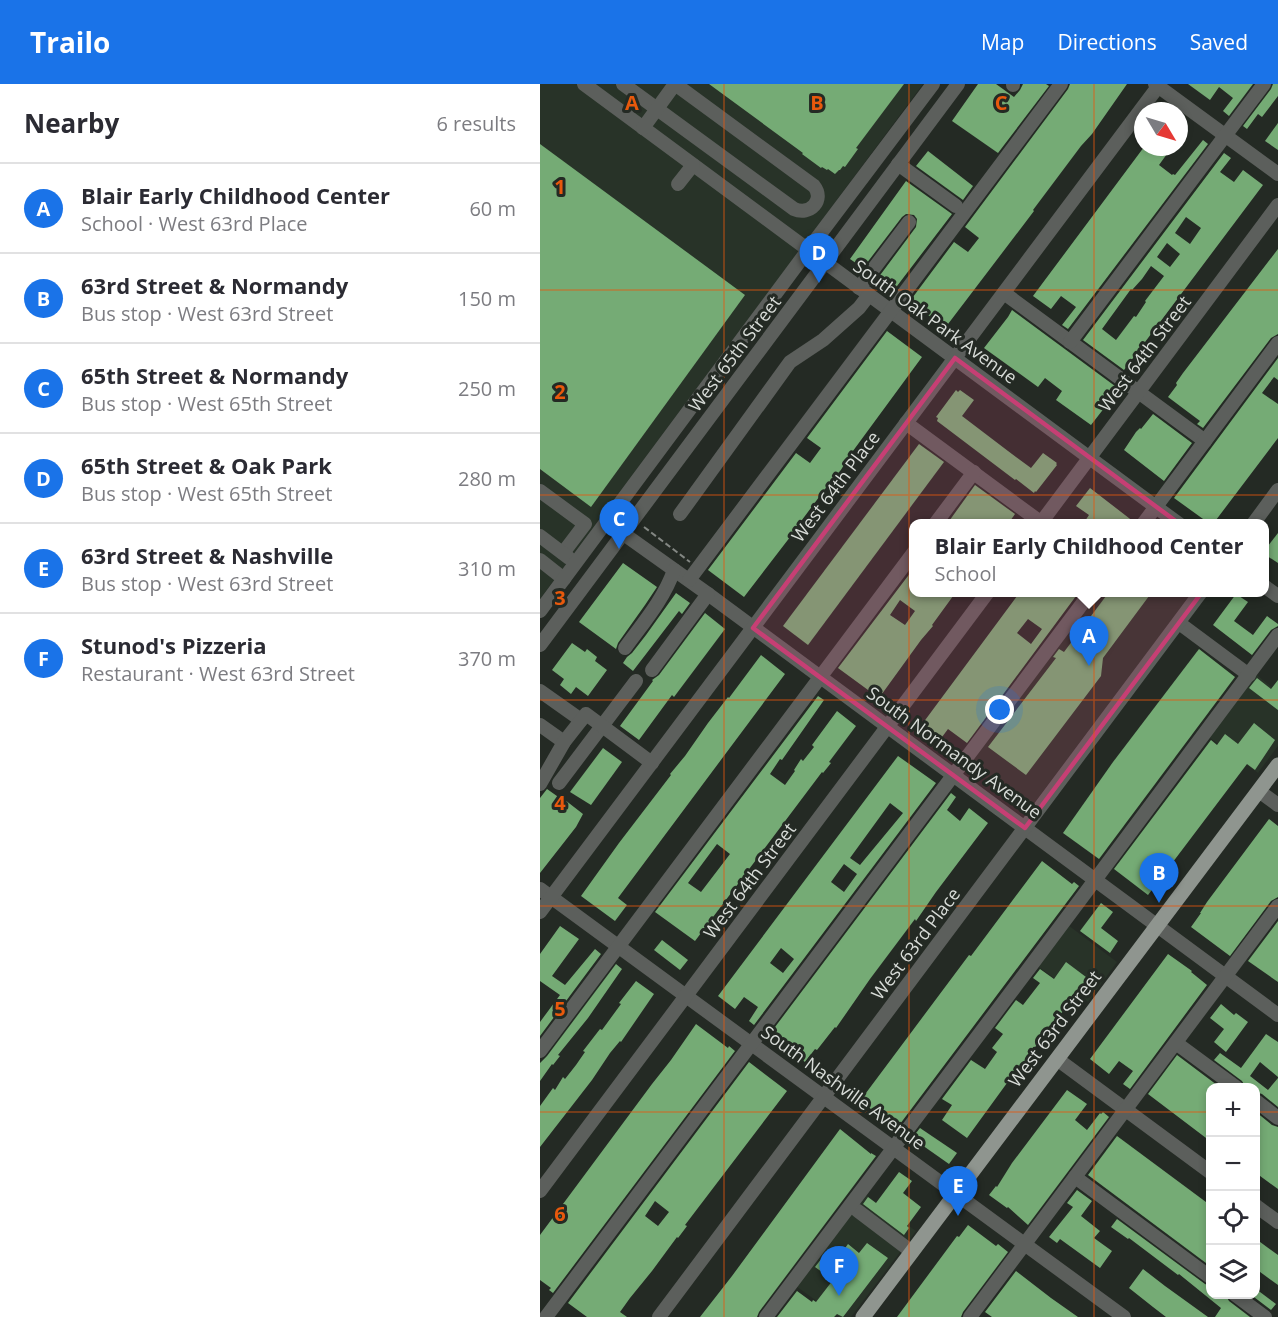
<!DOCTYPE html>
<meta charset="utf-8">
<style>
:root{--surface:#fff;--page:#f7f7f7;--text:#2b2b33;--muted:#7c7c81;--line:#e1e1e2;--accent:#1a73e8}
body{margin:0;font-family:"Open Sans",sans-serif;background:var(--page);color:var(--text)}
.controls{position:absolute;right:18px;bottom:18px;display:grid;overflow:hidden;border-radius:12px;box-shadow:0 3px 9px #0003}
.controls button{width:54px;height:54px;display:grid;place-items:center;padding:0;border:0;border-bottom:2px solid var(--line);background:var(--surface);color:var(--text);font:30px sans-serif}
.compass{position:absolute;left:594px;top:18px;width:54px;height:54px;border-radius:50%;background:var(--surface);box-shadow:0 3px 9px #0003;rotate:128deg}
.you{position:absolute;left:460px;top:626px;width:21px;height:21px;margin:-15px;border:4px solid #fff;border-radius:50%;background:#1a73e8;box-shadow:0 0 0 9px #1a73e833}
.badge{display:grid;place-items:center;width:39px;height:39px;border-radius:50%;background:var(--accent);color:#fff;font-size:20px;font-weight:700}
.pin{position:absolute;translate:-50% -50px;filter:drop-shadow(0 2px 3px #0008)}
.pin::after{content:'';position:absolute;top:32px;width:21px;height:18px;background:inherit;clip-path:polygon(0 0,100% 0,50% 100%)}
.popup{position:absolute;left:369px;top:435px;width:360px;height:78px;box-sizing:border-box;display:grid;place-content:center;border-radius:12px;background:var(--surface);filter:drop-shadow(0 2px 4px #0005);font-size:20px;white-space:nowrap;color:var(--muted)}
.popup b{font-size:22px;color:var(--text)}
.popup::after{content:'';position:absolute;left:50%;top:100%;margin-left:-12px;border:12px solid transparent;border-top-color:var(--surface)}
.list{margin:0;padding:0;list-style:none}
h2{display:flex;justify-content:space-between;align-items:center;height:78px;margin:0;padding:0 24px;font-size:26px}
h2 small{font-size:20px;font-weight:400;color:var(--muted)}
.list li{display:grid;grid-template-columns:39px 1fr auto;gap:18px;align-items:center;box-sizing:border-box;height:90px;padding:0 24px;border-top:2px solid var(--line)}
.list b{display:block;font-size:22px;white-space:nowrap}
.list p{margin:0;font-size:20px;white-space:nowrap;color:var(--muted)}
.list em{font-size:20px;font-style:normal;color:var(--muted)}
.icon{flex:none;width:33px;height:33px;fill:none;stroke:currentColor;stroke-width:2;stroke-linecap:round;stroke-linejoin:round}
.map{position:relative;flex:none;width:738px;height:1233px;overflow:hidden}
header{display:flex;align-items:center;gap:36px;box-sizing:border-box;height:84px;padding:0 30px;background:var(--accent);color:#fff}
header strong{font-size:28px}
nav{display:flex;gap:33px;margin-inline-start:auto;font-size:21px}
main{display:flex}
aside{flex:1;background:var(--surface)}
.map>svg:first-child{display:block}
</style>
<header>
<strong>Trailo</strong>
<nav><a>Map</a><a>Directions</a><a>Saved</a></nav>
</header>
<main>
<aside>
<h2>Nearby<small>6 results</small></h2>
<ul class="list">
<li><span class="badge">A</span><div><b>Blair Early Childhood Center</b><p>School · West 63rd Place</p></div><em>60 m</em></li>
<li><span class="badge">B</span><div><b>63rd Street &amp; Normandy</b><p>Bus stop · West 63rd Street</p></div><em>150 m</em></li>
<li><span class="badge">C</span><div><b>65th Street &amp; Normandy</b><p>Bus stop · West 65th Street</p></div><em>250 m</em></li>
<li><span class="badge">D</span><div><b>65th Street &amp; Oak Park</b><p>Bus stop · West 65th Street</p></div><em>280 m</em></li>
<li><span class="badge">E</span><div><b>63rd Street &amp; Nashville</b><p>Bus stop · West 63rd Street</p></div><em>310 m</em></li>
<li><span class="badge">F</span><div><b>Stunod's Pizzeria</b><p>Restaurant · West 63rd Street</p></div><em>370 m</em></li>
</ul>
</aside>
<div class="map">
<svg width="738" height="1233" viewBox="0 0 738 1233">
<rect width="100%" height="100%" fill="#242a24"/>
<g fill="#283328">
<path d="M0 0H383L0 515Z"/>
<path d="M555 509H652L489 726 427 680Z"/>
<path d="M713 588 738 608V662L718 689 666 651Z"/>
<path d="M524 838 577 878 548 918 493 879Z"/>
<path d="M323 1109 376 1147 311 1233H299L253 1200Z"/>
</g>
<g fill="#75ab75" fill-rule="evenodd">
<path d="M169 0H364L316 64 318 65 305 83 303 82 300 86H299L295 90 288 85 287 86 282 83 281 84 262 70 263 69Z"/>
<path d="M438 0H456L474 13 480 6 483 0H506L509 2 458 69 412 37Z"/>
<path d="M530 0H587L552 50 541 62 493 126 494 127 405 244 370 217 414 158 428 168 439 154 425 143 528 5Z"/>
<path d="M648 0H713L689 32 683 27 693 14 679 3 670 16Z"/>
<path d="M733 0H738V12L722 33 718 30 707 45 703 42 731 5Z"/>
<path d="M738 39V66L725 57Z"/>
<path d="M663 56 668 60 528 245 522 241 536 223 521 212 511 225 493 212 604 63H632L619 81 632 91 633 90 635 91Z"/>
<path d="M0 60 205 211 51 423 0 385Z"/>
<path d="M388 67 433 102 423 116 376 82Z"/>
<path d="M684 69 691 74 680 88 694 98 703 86 723 101 584 286 543 256ZM646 133 661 144 650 160 635 149ZM627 159 640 170 630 183 617 173ZM611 182 624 192 605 217 606 218 596 233 594 232 576 256 562 245 591 205 592 206 602 195Z"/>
<path d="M366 97 412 130 354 206 338 194 376 143 377 135 374 131 366 130 362 133 323 184 310 175Z"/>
<path d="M738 165V250L731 254 663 344 657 340 660 337 628 313 637 301 636 299 643 289Z"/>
<path d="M472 226 579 305 551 341 516 316 522 307 505 294 498 303 444 264 468 233Z"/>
<path d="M347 247 382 273 310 371 296 394 294 393 285 405 256 444H257L204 513 168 486 256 369 270 379 281 364 267 354Z"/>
<path d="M738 274V296L734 293 722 309 738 320V354L673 440H670L634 414Z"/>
<path d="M416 306 418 308 420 306 434 316 422 332 468 367 491 384 503 369 517 379 516 380 517 381 496 408 495 407 494 409 476 395 475 396 397 337 398 334 396 333Z"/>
<path d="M613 330 652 359 624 397 584 366 596 348 600 344 601 345Z"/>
<path d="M379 360 404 378 268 561 243 542Z"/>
<path d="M435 401 475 430 468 440H407Z"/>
<path d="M550 404 585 431 594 438V440H543L549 431 536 422Z"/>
<path d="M738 449V479L724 470V467Z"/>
<path d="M83 479 117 503 105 521 78 559 76 565 39 538Z"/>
<path d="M374 484V508H416L392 541 393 542 381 556 339 614 298 584ZM360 516 375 527 365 541 350 531Z"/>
<path d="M480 508H539L427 659 408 645 399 657 380 643ZM488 535 502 545 491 560 477 549Z"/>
<path d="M569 508H612L563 574 561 592 486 691 448 663 516 574 513 573 519 565 524 568Z"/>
<path d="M136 509 150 519 142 530 139 527 93 587 83 579 87 573 92 569 106 551Z"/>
<path d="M696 510 708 518 694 537 713 551 727 532 738 540V542L731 546 712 571 673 541Z"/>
<path d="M165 529 185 545 134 613 132 611 99 656 80 642 113 597 112 596 119 591Z"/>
<path d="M32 559 45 568 47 565 57 573 55 577 67 586 48 612 36 603 31 610 20 601 24 595 12 586Z"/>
<path d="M659 565 695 593 559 775 523 749 573 678Z"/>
<path d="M221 571 245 590 78 814 87 821 75 837 41 812 79 759 131 691 130 690 145 672 168 639 188 613 189 614Z"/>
<path d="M717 594 731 605 738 596V626L709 604Z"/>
<path d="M278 612 284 616 242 676 240 675 230 690 245 701 255 687 254 686 261 675 263 677 274 663 272 661 297 627 316 642 289 678 291 679 283 689 282 688 155 857 115 828ZM177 760 190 770 161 808 148 799Z"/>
<path d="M714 639 735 656 715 686 707 680 608 811 574 785 671 656 677 661 685 650 698 660Z"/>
<path d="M63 664 82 678 51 721 30 708Z"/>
<path d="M358 672 396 699 214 941 209 937 218 923 204 913 195 925 178 912ZM350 719 363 729 320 781 310 774ZM304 780 317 790 304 808 291 798ZM241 864 254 875 243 889 230 879Z"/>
<path d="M7 705 24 717 25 716 43 730 36 743 0 789V714Z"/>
<path d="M411 709 416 713 407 726 420 737 429 724 448 739 396 808 376 837 375 835 330 895 296 944 295 943 277 966 275 965 265 978 229 951Z"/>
<path d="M729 735 738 742V813L731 817 690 872 651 843 661 829H660L667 818Z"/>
<path d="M502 777 532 800 534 798 539 802 357 1044 320 1017 429 871 431 872Z"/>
<path d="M561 819 573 828 561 844 578 857 570 869 540 847Z"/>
<path d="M738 837V898L708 877Z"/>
<path d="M20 842 39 855 12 892 25 901 55 865 61 870 0 952V938L20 911 0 897V870Z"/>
<path d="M122 856 148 876 140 886 114 866Z"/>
<path d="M628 870 652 887 651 888 667 901 590 1005 583 1000 593 987 579 977 569 990 550 975Z"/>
<path d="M526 878 550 896 539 912 536 910 517 935 516 934 488 973 489 974 469 1000 467 999 427 1054 402 1036 412 1021 402 1015 431 976 445 985 457 968 452 964 463 950 455 944 476 916 483 921 500 899 493 894 500 885 514 895Z"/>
<path d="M76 880 82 885 48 934 18 971 20 972 13 981 12 980 0 997V979L7 972Z"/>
<path d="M96 897 114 910 81 958 80 957 70 969 52 996 0 1063V1022L13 1004 15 1006 23 993 25 995 36 981 45 968 43 967 60 945 62 946 81 920 79 919Z"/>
<path d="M681 920 694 931 696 929 708 938 686 968 674 958 684 945 670 934Z"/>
<path d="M156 940 188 964 189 962 195 967 13 1209 9 1206 11 1204 0 1196V1151L112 1000 131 976Z"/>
<path d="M726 950 738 958V993L720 978 710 992 728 1006 738 994V1023L722 1010 716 1008V1004H706L702 997 674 976 680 969 701 984Z"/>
<path d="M637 971 681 1004H670V1057L608 1010Z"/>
<path d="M209 978 247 1007 145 1141 147 1142 138 1154 137 1153 112 1187 90 1214 80 1228 87 1233H47L28 1219ZM115 1117 129 1128 118 1142 105 1132Z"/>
<path d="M527 1006 547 1020 535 1036 547 1046 560 1029 561 1030 563 1028 569 1033 488 1141 468 1123 467 1124 449 1111 456 1102 457 1103 472 1079Z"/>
<path d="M716 1028 732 1041 738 1043V1105L716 1089Z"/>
<path d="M380 1044 417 1069 409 1080 372 1054Z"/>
<path d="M300 1045 331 1070V1069L336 1072 219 1228 217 1233H160L192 1192Z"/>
<path d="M577 1052 670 1121V1182L548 1091Z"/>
<path d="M359 1088 372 1097 363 1109 381 1123 367 1142 369 1144 364 1151 323 1120 328 1113 336 1119Z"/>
<path d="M537 1106 552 1117 541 1132 560 1147 554 1154 572 1167 560 1184 520 1155 517 1159 509 1153 533 1123 527 1119Z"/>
<path d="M577 1135 665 1200 670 1202V1210H685L689 1217 710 1233H675L681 1224 639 1190 638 1191 589 1154 588 1155 571 1143Z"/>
<path d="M428 1141 456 1162 458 1160 468 1168 423 1228 421 1233H357L417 1152 419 1153Z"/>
<path d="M716 1155 738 1171V1201L716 1185Z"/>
<path d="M327 1159 348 1174 303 1233 297 1230 294 1233H237L257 1207 272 1218 273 1216 276 1218 293 1196 275 1183 282 1174 292 1182 308 1160 319 1169Z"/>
<path d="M603 1185 625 1202 668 1233H626L613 1223 589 1204Z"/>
<path d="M476 1187 511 1214 538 1233H452L445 1228Z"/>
<path d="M716 1205 736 1220 731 1226 710 1210H716Z"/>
</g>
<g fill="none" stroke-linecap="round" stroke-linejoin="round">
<path stroke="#838783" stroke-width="2" stroke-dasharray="6 3" stroke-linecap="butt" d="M104 443 150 478"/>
<g stroke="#5c5f5c" stroke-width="14">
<path d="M44 0 639 440"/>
<path d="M83 0 254 125C270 132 285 116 274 102L135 0"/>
<path d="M615 0 738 90"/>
<path d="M473 1V0"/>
<path d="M103 44 135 0"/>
<path d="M358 80 416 122"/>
<path d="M138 100 153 81"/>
<path d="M319 204 369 138"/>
<path d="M464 209 665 357"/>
<path d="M530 258 724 0"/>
<path d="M366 339 503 440"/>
<path d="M0 407 45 440 23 469"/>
<path d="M140 430 250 278 283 256 319 224 329 211"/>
<path d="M67 438 168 510 738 931"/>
<path d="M395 440 434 388"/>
<path d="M500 440 738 121"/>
<path d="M603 440 738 259"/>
<path d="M713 440 738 406"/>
<path d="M0 452 29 474"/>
<path d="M0 476 24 495"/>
<path d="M149 496 521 0"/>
<path d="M724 502 738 512"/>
<path d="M0 527 268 166 393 0"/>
<path d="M639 539 709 591"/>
<path d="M0 561 418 0"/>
<path d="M85 564C103 539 124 515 134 486"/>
<path d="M112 586 168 510"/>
<path d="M0 607 41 636"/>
<path d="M0 641 24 658"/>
<path d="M19 699 96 597"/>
<path d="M0 700 24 658 46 630 112 679"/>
<path d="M719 707 738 721"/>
<path d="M0 805 584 1233"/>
<path d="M0 828 620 0"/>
<path d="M636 959 697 1004"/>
<path d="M0 967 374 468"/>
<path d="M517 975 670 1088"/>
<path d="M716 1017 738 1034"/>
<path d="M535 1093 670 1193"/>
<path d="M0 1107 448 508"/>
<path d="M716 1122 738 1138"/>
<path d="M318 1127 372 1168"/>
<path d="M694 1210 725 1233"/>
<path d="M6 1233 551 508"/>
<path d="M119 1233 661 508"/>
<path d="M226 1233 493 879 738 551"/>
<path d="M430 1233 738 822"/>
</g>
<path stroke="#8f958f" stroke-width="15" d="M323 1233 738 681"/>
</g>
<path fill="#c63f74" fill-opacity="0.2" stroke="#c63f74" stroke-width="4.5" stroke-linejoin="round" d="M415 274 687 475 485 744 213 544Z"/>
<path fill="none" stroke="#e8590c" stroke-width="1.5" stroke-opacity="0.55" d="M184 0V1233M369 0V1233M554 0V1233M0 206H738M0 411H738M0 616H738M0 822H738M0 1028H670M716 1028H738"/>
<g text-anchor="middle" stroke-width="6" stroke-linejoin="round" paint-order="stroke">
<g font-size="18" fill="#d8dcd8" stroke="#242a24">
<text transform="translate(395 238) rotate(36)" y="6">South Oak Park Avenue</text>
<text transform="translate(195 270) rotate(-53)" y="6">West 65th Street</text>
<text transform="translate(605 270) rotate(-53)" y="6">West 64th Street</text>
<text transform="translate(296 403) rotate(-53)" y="6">West 64th Place</text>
<text transform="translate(414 669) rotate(36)" y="6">South Normandy Avenue</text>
<text transform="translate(210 797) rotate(-53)" y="6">West 64th Street</text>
<text transform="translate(376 860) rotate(-53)" y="6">West 63rd Place</text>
<text transform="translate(515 945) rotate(-53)" y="6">West 63rd Street</text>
<text transform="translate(303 1004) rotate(36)" y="6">South Nashville Avenue</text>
</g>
</g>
<g font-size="20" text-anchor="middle" font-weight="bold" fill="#e8590c" stroke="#242a24" stroke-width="6" stroke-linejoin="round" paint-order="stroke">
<text x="92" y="26">A</text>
<text x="277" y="26">B</text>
<text x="461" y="26">C</text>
<text x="20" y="110">1</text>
<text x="20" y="315">2</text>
<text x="20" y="521">3</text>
<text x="20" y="726">4</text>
<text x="20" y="932">5</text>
<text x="20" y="1137">6</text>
</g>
</svg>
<div class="controls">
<button>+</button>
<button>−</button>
<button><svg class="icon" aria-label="locate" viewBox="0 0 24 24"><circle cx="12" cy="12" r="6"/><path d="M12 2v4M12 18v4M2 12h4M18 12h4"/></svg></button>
<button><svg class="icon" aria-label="layers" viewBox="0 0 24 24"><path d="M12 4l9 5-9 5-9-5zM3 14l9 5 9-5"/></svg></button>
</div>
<svg class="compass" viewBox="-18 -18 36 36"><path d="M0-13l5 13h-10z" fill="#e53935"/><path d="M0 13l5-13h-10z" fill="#7c7c81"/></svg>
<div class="you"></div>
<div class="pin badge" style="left:549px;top:582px">A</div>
<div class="popup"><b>Blair Early Childhood Center</b>School</div>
<div class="pin badge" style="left:619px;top:819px">B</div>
<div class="pin badge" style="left:79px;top:465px">C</div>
<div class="pin badge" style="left:279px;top:199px">D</div>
<div class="pin badge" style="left:418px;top:1132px">E</div>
<div class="pin badge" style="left:299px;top:1212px">F</div>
</div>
</main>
